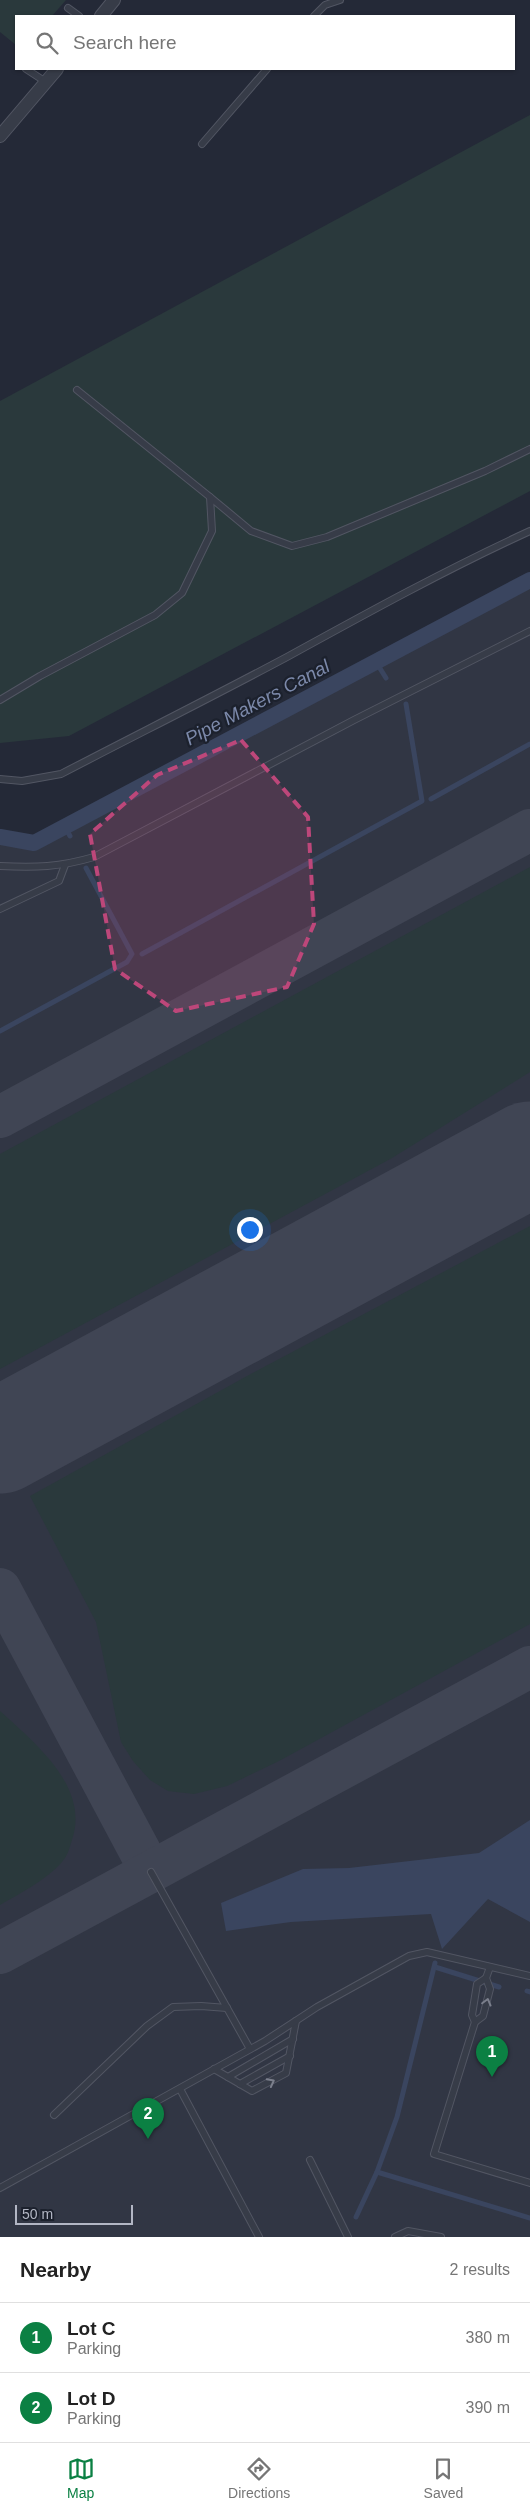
<!DOCTYPE html>
<style>
:root{--surface:#fff;--page:#f6f6f6;--text:#222;--muted:#767676;--line:#e0e0e0;--accent:#0b8043}
body{margin:0;font-family:Arial,sans-serif;background:var(--page);color:var(--text)}
.scale{position:absolute;left:15px;bottom:12px;width:118px;box-sizing:border-box;padding-left:5px;border:2px solid #b2b6c4;border-top:0;font-size:14px;line-height:18px;white-space:nowrap;color:#b2b6c4;-webkit-text-stroke:4px #1c212d;paint-order:stroke}
.you{position:absolute;left:249px;top:1229px;width:18px;height:18px;margin:-12px;border:4px solid #fff;border-radius:50%;background:#1a73e8;box-shadow:0 0 0 8px #1a73e833}
.badge{display:grid;place-items:center;width:32px;height:32px;border-radius:50%;background:var(--accent);color:#fff;font-size:16px;font-weight:700}
.pin{position:absolute;translate:-50% -41px;filter:drop-shadow(0 1px 2px #0008)}
.pin::after{content:'';position:absolute;top:26px;width:18px;height:15px;background:inherit;clip-path:polygon(0 0,100% 0,50% 100%)}
.list{margin:0;padding:0;list-style:none}
h2{display:flex;justify-content:space-between;align-items:center;height:65px;margin:0;padding:0 20px;font-size:21px}
h2 small{font-size:16px;font-weight:400;color:var(--muted)}
.list li{display:grid;grid-template-columns:32px 1fr auto;gap:15px;align-items:center;box-sizing:border-box;height:70px;padding:0 20px;border-top:1px solid var(--line)}
.list b{display:block;font-size:19px;white-space:nowrap}
.list p{margin:0;font-size:16px;white-space:nowrap;color:var(--muted)}
.list em{font-size:16px;font-style:normal;color:var(--muted)}
.icon{flex:none;width:28px;height:28px;fill:none;stroke:currentColor;stroke-width:2;stroke-linecap:round;stroke-linejoin:round}
.map{position:relative;flex:none;width:530px;height:2237px;overflow:hidden}
.search{position:absolute;background:var(--surface);box-shadow:0 1px 4px #0004;left:15px;right:15px;top:15px;height:55px;display:flex;align-items:center;gap:12px;box-sizing:border-box;padding:0 18px;border-radius:0px;color:var(--muted);font-size:19px}
.sheet{height:205px;background:var(--surface)}
nav{display:flex;justify-content:space-around;align-items:center;box-sizing:border-box;height:70px;border-top:1px solid var(--line);background:var(--surface);font-size:14px;color:var(--muted)}
nav a{display:grid;justify-items:center;gap:2px}
nav .on{color:var(--accent)}
.map>svg:first-child{display:block}
</style>
<div class="map">
<svg width="530" height="2237" viewBox="0 0 530 2237">
<rect width="100%" height="100%" fill="#242937"/>
<path fill="#313644" d="M530 580V2237H0V837L34 843Z"/>
<g fill="#2a393c">
<path d="M0 0H66L52 16H16V45L0 32Z"/>
<path d="M530 115V491L69 736 0 743V401Z"/>
<path d="M530 867V1072L392 1158 0 1369V1154Z"/>
<path d="M530 1226V1624L279 1761 227 1786 194 1794 168 1791 150 1780 133 1761 121 1742 96 1622 30 1496 247 1376Z"/>
<path d="M0 1711C35 1743 90 1787 72 1840 70 1846 68 1854 65 1858 52 1877 19 1894 0 1905Z"/>
</g>
<path fill="#3a455f" d="M530 1820V1922L488 1899 442 1949 431 1914 291 1922 226 1931 221 1903 303 1869 349 1868 479 1853Z"/>
<g fill="none" stroke-linecap="round" stroke-linejoin="round">
<g stroke="#3a455f" stroke-width="5">
<path d="M376 662 386 678"/>
<path d="M431 799 530 744"/>
<path d="M65 827 70 836"/>
<path d="M142 954 422 801 406 704"/>
<path d="M0 1031 127 962 132 954 86 868"/>
<path d="M435 1967 499 1987"/>
<path d="M527 1991 530 1992"/>
<path d="M377 2172 530 2218"/>
<path d="M356 2217 377 2172 397 2117 435 1963"/>
</g>
<path stroke="#3a455f" stroke-width="16" d="M0 837 34 843 530 580"/>
<g stroke="#404554" stroke-width="42">
<path d="M0 1117 530 830"/>
<path d="M0 1589 151 1872"/>
<path d="M0 1953 530 1667"/>
</g>
<path stroke="#404554" stroke-width="105" d="M0 1441 530 1154"/>
<defs>
<g id="lane">
<path d="M68 8 79 16"/>
<path d="M314 16 325 5 340 0"/>
<path d="M26 69 46 82"/>
<path d="M202 144 267 69"/>
<path d="M210 497 251 531 292 546 327 537 485 471 530 449"/>
<path d="M0 700 40 676 155 615 182 593 212 531 210 497 77 390"/>
<path d="M0 779 22 781 61 774C136 735 212 697 287 657 367 613 447 569 530 531"/>
<path d="M0 866C35 868 60 867 94 857L354 720 530 631"/>
<path d="M0 909 59 881 65 865"/>
<path d="M151 1872 250 2049"/>
<path d="M486 1978 490 1989 483 2016 475 2022 434 2154 530 2183"/>
<path d="M475 2022 472 2015 477 1984 486 1978 490 1967"/>
<path d="M214 2069 252 2091 286 2073 296 2021"/>
<path d="M228 2077 293 2039"/>
<path d="M240 2084 290 2056"/>
<path d="M180 2089 259 2237"/>
<path d="M54 2115 147 2026 173 2007 201 2006 227 2008"/>
<path d="M310 2160 348 2237"/>
<path d="M0 2188 265 2041 317 2007 409 1956 427 1952 530 1976"/>
<path d="M395 2237 408 2231 441 2237"/>
</g>
<g id="street">
<path d="M101 16 114 0"/>
<path d="M0 136 57 69"/>
</g>
</defs>
<use href="#lane" stroke="#525663" stroke-width="8"/>
<use href="#street" stroke="#525663" stroke-width="14"/>
<use href="#lane" stroke="#373c48" stroke-width="6"/>
<use href="#street" stroke="#373c48" stroke-width="12"/>
</g>
<defs><path id="oneway-chevron" d="M-2-3.5L2.5 0L-2 3.5" fill="none" stroke-width="1.6" stroke-linecap="round" stroke-linejoin="round" transform="scale(1.25)"/></defs>
<g stroke="#7b7f8c">
<use href="#oneway-chevron" transform="translate(487 2002) rotate(-75)"/>
<use href="#oneway-chevron" transform="translate(271 2082) rotate(-28)"/>
</g>
<path fill="#bd477a" fill-opacity="0.2" stroke="#bd477a" stroke-width="4" stroke-dasharray="10 6" stroke-linejoin="round" d="M241 740 308 817 314 924 287 987 176 1011 115 969 90 834 157 775Z"/>
<g text-anchor="middle" stroke-width="4.5" stroke-linejoin="round" paint-order="stroke">
<g font-size="19" font-style="italic" fill="#7c89aa" stroke="#1c212d">
<text transform="translate(257 702) rotate(-28)" y="7">Pipe Makers Canal</text>
</g>
</g>
</svg>
<div class="scale">50 m</div>
<div class="you"></div>
<div class="pin badge" style="left:492px;top:2077px">1</div>
<div class="pin badge" style="left:148px;top:2139px">2</div>
<div class="search"><svg class="icon" aria-label="search" viewBox="0 0 24 24"><circle cx="10" cy="10" r="6"/><path d="M15 15l6 6"/></svg>Search here</div>
</div>
<section class="sheet">
<h2>Nearby<small>2 results</small></h2>
<ul class="list">
<li><span class="badge">1</span><div><b>Lot C</b><p>Parking</p></div><em>380 m</em></li>
<li><span class="badge">2</span><div><b>Lot D</b><p>Parking</p></div><em>390 m</em></li>
</ul>
</section>
<nav>
<a class="on"><svg class="icon" aria-label="map" viewBox="0 0 24 24"><path d="M3 6l6-2 6 2 6-2v14l-6 2-6-2-6 2zM9 4v14M15 6v14"/></svg>Map</a>
<a><svg class="icon" aria-label="directions" viewBox="0 0 24 24"><path d="M12 3l9 9-9 9-9-9zM9 14v-3h6M13 9l2 2-2 2"/></svg>Directions</a>
<a><svg class="icon" aria-label="saved" viewBox="0 0 24 24"><path d="M7 4h10v16l-5-4-5 4z"/></svg>Saved</a>
</nav>
